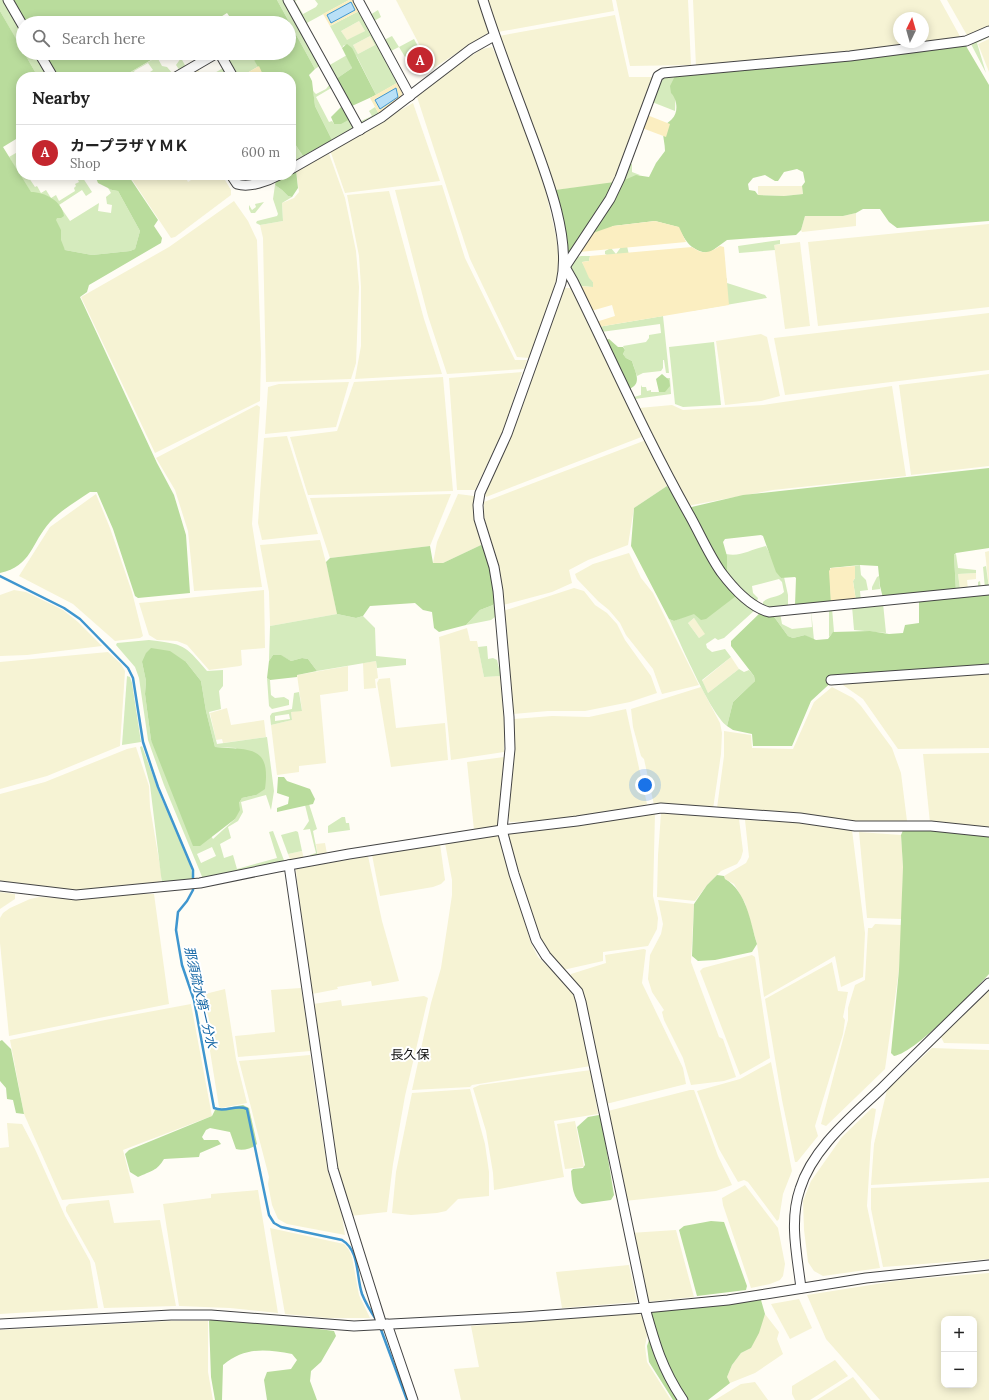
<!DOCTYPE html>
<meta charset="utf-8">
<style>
:root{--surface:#fff;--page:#f6f6f6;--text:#222;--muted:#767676;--line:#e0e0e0;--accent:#c4262e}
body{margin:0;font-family:Lora,"Noto Sans JP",serif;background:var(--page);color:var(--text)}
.controls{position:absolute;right:12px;bottom:12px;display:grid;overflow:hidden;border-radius:8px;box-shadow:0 2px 10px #0003}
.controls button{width:36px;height:36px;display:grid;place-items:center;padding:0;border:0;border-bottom:1px solid var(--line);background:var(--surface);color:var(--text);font:20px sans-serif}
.compass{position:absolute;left:893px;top:12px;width:36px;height:36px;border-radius:50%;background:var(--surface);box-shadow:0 2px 10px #0003;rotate:5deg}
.you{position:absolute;left:645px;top:785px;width:14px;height:14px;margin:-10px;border:3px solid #fff;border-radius:50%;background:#1a73e8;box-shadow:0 0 0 6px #1a73e833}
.badge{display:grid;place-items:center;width:26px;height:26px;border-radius:50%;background:var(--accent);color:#fff;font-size:13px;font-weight:700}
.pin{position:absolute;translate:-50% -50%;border:2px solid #fff;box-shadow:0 1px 4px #0006}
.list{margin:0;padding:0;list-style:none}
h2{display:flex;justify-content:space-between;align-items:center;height:52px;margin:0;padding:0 16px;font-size:17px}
h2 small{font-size:13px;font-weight:400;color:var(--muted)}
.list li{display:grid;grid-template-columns:26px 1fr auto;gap:12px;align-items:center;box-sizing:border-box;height:56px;padding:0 16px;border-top:1px solid var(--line)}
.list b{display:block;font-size:15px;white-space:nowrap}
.list p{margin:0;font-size:13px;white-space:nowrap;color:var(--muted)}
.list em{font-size:13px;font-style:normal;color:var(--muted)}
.icon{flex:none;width:22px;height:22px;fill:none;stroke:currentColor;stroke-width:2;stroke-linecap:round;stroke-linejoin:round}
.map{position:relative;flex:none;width:989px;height:1400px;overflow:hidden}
.search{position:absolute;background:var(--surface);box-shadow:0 2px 10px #0003;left:16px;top:16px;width:280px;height:44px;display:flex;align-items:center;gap:10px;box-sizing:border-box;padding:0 14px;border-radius:22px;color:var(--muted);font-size:15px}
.panel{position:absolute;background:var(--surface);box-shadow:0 2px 10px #0003;left:16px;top:72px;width:280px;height:108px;border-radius:16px}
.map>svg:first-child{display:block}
</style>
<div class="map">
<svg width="989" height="1400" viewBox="0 0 989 1400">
<rect width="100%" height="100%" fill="#fffdf5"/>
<g fill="#f6f3d4" fill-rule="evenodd">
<path d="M396 0H479L489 29 488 33 432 69Z"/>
<path d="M487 0H612L614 11 498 32Z"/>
<path d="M616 0H688L691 65 630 66Z"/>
<path d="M693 0H940L962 40 837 52 794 59 696 67ZM899 18H923V42H899Z"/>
<path d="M947 0H989V28L968 37Z"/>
<path d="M615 15 629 77H652V81L614 183 555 190 499 36Z"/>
<path d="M359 21 365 31 347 41 341 31Z"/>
<path d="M370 36 375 45 358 54 353 45Z"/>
<path d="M989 39V72L978 44Z"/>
<path d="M492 47 505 75 543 180 556 236 560 267 548 308 529 358 517 357 470 259 417 97 454 67 482 49Z"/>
<path d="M197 67 201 75 199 77H180Z"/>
<path d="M413 103 440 181 345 193 330 150Z"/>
<path d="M328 151 345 198 356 251 359 287 356 363 351 379 266 382 263 238 260 225 283 221 282 203 294 198 299 192 296 170Z"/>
<path d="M129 175H184L188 182 199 175H222L231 190V195L175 237 171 238Z"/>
<path d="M234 175H268L269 177 242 183Z"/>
<path d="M442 185 465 258 515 360H527L524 369 447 374 428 316 395 190Z"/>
<path d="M758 186H802L803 194 784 196 758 195Z"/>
<path d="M389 191 424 319 442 374 355 379 361 346V287L359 256 347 195Z"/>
<path d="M234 201 248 221 257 240 261 354 260 401 155 453 81 297 169 247Z"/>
<path d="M856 213V226L802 232 801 230 805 216H843Z"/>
<path d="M989 224V307L818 326 808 242Z"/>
<path d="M800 242 810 326 785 329 774 245Z"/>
<path d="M564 288H573L644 436 486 497 484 494Z"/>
<path d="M989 313V370L785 395 774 338Z"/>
<path d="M761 334 767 337 780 396 761 401 725 405 716 341Z"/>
<path d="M522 372 505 426 475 490H457L449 378Z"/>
<path d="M989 374V466L911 475 899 385Z"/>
<path d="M443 377 453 491 308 495 290 437 337 431 354 382Z"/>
<path d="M349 382 336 427 265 434 268 387 279 384Z"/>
<path d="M892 386 906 476 773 490 687 506 639 408 672 405 683 410 763 405Z"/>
<path d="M257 405 260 407 252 524 262 587 194 591 188 531 175 490 156 458Z"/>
<path d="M287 436 318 534 262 540 258 523 264 438Z"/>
<path d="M646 440 667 486 634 508 628 545 588 560 569 570 572 583 552 592 503 605 497 564 484 517V502Z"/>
<path d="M96 494 110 528 132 592 143 636 140 638 115 641 73 604 19 576 50 527Z"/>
<path d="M451 494 430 546 330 558 310 498Z"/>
<path d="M458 494 474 496V513L481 545 443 563H433L437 542Z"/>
<path d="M320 540 329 574 337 614 270 626 269 592 260 545Z"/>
<path d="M989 551V588L985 552Z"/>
<path d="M629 553 641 578 653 593 699 685 662 694 653 669 626 635 620 623 609 610 598 601 577 579 575 574 593 564Z"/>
<path d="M976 573V579L967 580 968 589H960L958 574Z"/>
<path d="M574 588 584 591 595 605 607 613 617 624 625 640 651 676 657 693 630 702 585 711H548L513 714 503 611Z"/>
<path d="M14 590 26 592 63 610 78 622 102 646 27 655 0 656V595Z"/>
<path d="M264 590 265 648 241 650 242 665 240 666 209 670 187 645 177 641 157 640 149 635 139 603Z"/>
<path d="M694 618 706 634 699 638 688 623Z"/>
<path d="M467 628 470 641H477L484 677 501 676 504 708V752L451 760 439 637Z"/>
<path d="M108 652 121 664 125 671 120 746 47 776 0 789V662Z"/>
<path d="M731 657 739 669 708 693 702 681Z"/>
<path d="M376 661 378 678 375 679 376 688 364 689 363 663Z"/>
<path d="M348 666V691L320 695 326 763 299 766V772L277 775 271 725 292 720 291 712 302 710 297 675Z"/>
<path d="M989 674V748L898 749 863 699 843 685 845 681Z"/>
<path d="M390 678 396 728 445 723 448 760 391 767 377 683 379 679Z"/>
<path d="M701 687 720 723 722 733 721 754 713 809 654 805 644 759 641 756 633 727 631 709Z"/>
<path d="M832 687 853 698 861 706 892 748 901 773 907 821 905 823H874L842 821 801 813 717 808 724 756V731L751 735 752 748 793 749 814 702Z"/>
<path d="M227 708 231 725 264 720 266 737 223 743 222 739 216 740 210 713Z"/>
<path d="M626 709 647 804 608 813 540 821 510 822 508 816 514 719 552 716 589 717Z"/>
<path d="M136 747 149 786 150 807 161 872V883L78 891 0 882V794L45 782 127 749Z"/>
<path d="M989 753V831L930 823 923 754Z"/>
<path d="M504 757 500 822 498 825 491 827 474 830 467 762Z"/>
<path d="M655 813 653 896 658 918 657 929 648 946 603 952V961L563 970 539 940 516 869 508 833Z"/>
<path d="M661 813 739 819 743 851 741 858 737 864 721 871 707 885 695 901 657 897 658 855Z"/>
<path d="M745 820 795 821 852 830 865 933 863 977 841 987 835 956 764 997 757 944 745 903 734 884 725 879 724 876 746 863 749 857Z"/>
<path d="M859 832 901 835 903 867 902 919 867 918Z"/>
<path d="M498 835 531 943 538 957 571 989 576 997 591 1066 472 1085 470 1087 412 1090 431 1003 441 968 452 895V880L445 843Z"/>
<path d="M325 843 327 854 318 857 316 844Z"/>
<path d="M440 844 445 880 441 884 433 887 380 896 372 855Z"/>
<path d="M302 851 304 859 291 862 288 854Z"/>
<path d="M368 856 382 921 399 981 372 986 371 981 337 987 338 989 312 994 298 891 296 869Z"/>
<path d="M0 892 15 894V899L0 909Z"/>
<path d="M125 894H154L169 1004 9 1036 0 943V918L3 913 10 908 30 899 39 897 85 899Z"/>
<path d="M658 900 694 904 691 962 719 1037 723 1039 736 1077 724 1081 691 1085 683 1058 664 1020 662 1012 664 1010 652 992 648 979 650 955 661 934 663 924Z"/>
<path d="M875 924 902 925 899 970 885 1069 826 1126 821 1124 848 1020V1008L855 985 865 980 868 928H872Z"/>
<path d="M644 949 646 950 642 983 683 1068 686 1084 606 1104 583 993 571 977V974L606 963 605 955Z"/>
<path d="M752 955 755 957 770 1058 740 1075 700 971 703 968Z"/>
<path d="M832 962 838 991 848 992 843 1017 845 1020 843 1034 815 1126 818 1136 797 1162H795L782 1100 765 999Z"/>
<path d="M301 988 311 1051 238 1057 235 1036 275 1032 271 990Z"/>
<path d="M225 989 236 1059 247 1103 221 1108 219 1107 201 995Z"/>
<path d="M989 991V1044L944 1043 941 1037Z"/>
<path d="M424 996 428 998 405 1096 393 1164 387 1212 350 1216 338 1174 313 1004 341 1000 342 1006Z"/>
<path d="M191 1004 212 1116 123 1150 134 1193 62 1200 24 1114 10 1040 105 1020Z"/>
<path d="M932 1048 989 1050V1178L871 1185 874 1144 887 1090Z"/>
<path d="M310 1055 328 1172 342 1216 345 1235 287 1224 278 1219 272 1205 268 1184 269 1177 239 1061Z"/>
<path d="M771 1062 792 1171 783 1194 779 1219 777 1221 748 1182 744 1180 738 1182 719 1149 697 1091 740 1079Z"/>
<path d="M591 1070 598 1114 554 1121 564 1177 494 1190 493 1173 486 1131 473 1088 480 1085Z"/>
<path d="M470 1089 485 1144 489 1172V1196L458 1199 446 1211 437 1213 411 1215 392 1213 396 1172 412 1093Z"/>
<path d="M690 1090H694L718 1156 732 1185 716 1191 625 1201 608 1111Z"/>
<path d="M872 1108 876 1109 871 1142 867 1206 880 1268 823 1276 814 1271 808 1262 804 1230 803 1201 811 1181 842 1137Z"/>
<path d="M575 1121 584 1167 565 1169 557 1124Z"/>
<path d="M7 1123 22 1124 35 1149 65 1216 90 1261 98 1308 0 1314V1148L9 1147Z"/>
<path d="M989 1182V1259L883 1267 871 1209V1188Z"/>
<path d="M745 1185 778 1228 785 1264 783 1276 780 1280 770 1284 751 1288 723 1205 722 1198Z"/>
<path d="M258 1190 278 1313 230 1308 179 1306 163 1204 211 1198V1194Z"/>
<path d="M109 1200 114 1223 160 1220 176 1306 104 1308 95 1263 66 1211V1207L69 1204Z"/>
<path d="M270 1228 344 1244 349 1250 352 1257 359 1295 370 1318H327L285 1314Z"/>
<path d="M676 1230 694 1297 645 1302 630 1233Z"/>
<path d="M629 1265 637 1302 562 1308 556 1272Z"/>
<path d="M989 1273V1400H880L826 1339 807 1295 902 1280ZM944 1319H974V1385H944Z"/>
<path d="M799 1299 812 1328 790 1339 771 1304Z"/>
<path d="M639 1313 644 1318 647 1336 645 1346 647 1362 671 1400H461L454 1369 479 1367 471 1326Z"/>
<path d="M765 1314 779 1332 777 1339 783 1354 755 1373 730 1383 727 1377 732 1365 741 1353 751 1348Z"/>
<path d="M171 1321H208V1372L213 1400H0V1330Z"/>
<path d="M835 1360 848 1376 810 1400H795L792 1394V1386Z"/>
<path d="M853 1377 871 1400H817Z"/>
<path d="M755 1382 768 1400H715L741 1384Z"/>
</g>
<g fill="#d5ebbd" fill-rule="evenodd">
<path d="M0 0H3L23 34V52L0 11Z"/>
<path d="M277 0H287L321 65 315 69Z"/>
<path d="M292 0H297L295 1 303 14 316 7 318 4 315 0H349L305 24Z"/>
<path d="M378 10 381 17 374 21 370 15Z"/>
<path d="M359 11 397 83 376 95 357 57 344 45 342 48 330 26ZM359 21 365 31 347 40 341 31ZM370 36 375 45 358 54 353 45Z"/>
<path d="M989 35V37L977 43 986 73 971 44Z"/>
<path d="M392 36 399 47 391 51 384 40Z"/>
<path d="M414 39 420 50 405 57 399 47Z"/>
<path d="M24 53H34L49 77H38Z"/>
<path d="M233 53C245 53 252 56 259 66L240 77H237L227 60 234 56Z"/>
<path d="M347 55 352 68 336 79 328 66Z"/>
<path d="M157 57 162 66 167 67 173 74 167 77 164 73 153 77 150 72 153 70 148 63 134 71 137 77H122Z"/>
<path d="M181 58 186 67 180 71 176 65Z"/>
<path d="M223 68 228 77H208Z"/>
<path d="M676 74 675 111 652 102 663 76Z"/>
<path d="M330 84 333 87 316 97 329 122 332 121 334 124 350 119 354 126 353 129 332 140 315 106 313 91 316 94 326 89Z"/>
<path d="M375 107 379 114 362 125 359 122 372 116 369 111Z"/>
<path d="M291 138 303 156 291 163Z"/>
<path d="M21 150V155L19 157 21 161V175H27L35 187 37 186 41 193 46 190 51 198 56 195 59 201 75 191 74 188 76 186 75 184 79 182 77 178 81 175 92 192 86 196 82 190 59 205 70 221 99 203 98 211 111 213 112 205 107 204 106 197 111 193 107 186 112 190 118 191 140 231 135 249 130 251 92 255 65 250 9 157Z"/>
<path d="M629 164H632V172L640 175 622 181Z"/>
<path d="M275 185 282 190 288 196 292 197 282 203 283 221 260 225 256 223 257 221 277 216 278 214 273 199Z"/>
<path d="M264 202 255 213H251L249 209V205L252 210 256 207 255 204Z"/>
<path d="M780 240V244L774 245 775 250 739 253 738 246Z"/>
<path d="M627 246 629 255 609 256 605 254V251L611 248 616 254 621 247Z"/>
<path d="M581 256H590L589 261 582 262 593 282V287L578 286 569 268 574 258Z"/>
<path d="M727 278V283L765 295 767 298 691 311Z"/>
<path d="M663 316 669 373H666L664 360H663V368L661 371 643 373 637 376 632 361 626 358 623 354 625 350 623 346 646 342 649 338V335L661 333 660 324 601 332 598 327Z"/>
<path d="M714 342 721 405 683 407 675 404 669 347Z"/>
<path d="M667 378H670L671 394 635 399 634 397 641 395V385L642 387H646L647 391 651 390V392H662Z"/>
<path d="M766 546 781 578 784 577 788 595V607L773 609 763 606V602C769 596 778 598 784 592L782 582 779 579 752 586 753 593 758 598 757 601 754 602 746 596 726 573V554C742 557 750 549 766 546Z"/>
<path d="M956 554 958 568 976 570V573L958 574 960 589 978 587V582L980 581 981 589 956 592 954 555Z"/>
<path d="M860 565 861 575 866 580 868 590 860 591 861 601H856L853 581 855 578V566Z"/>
<path d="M986 566 989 588H985L983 567Z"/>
<path d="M879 576 880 589 872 590V587L877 577Z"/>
<path d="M736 594 755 610 724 638 718 640 715 638 706 644 707 648 712 652 725 649 731 657 702 680 708 693 739 669 744 672 749 670 754 676 755 681 733 702 727 726C710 713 680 642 669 619L674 621ZM694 618 705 634 699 638 688 623Z"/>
<path d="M496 600 495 617 491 620 466 625 480 610 493 605Z"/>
<path d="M883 603 886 633 854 630 852 606Z"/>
<path d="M832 608 834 632 829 637V609Z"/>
<path d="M811 609 814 640 805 635 793 638 788 636 772 614 780 613 782 624 792 629 812 627Z"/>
<path d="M337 614 356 618 363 616 375 628 376 656 406 659V665L377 668 376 661 317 671 308 659 302 658 291 661 280 655H273L269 661 270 626Z"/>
<path d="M149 640C185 645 183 643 207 671L223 670V686L219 691 221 709 209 712 217 744 267 737 274 791 271 810 266 795 241 802 243 812 238 821 228 827 231 838 220 844 224 858 233 855 237 869 277 858 269 832 273 831 285 863 203 879 164 785 148 740 139 678 135 667 116 645 117 643ZM142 662H186L201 681 206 711 215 747 236 748 256 795 242 798 239 803 235 819 213 839 151 740 145 694 146 681ZM212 847 216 856 201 863 197 854Z"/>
<path d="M487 646 488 659 493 658 497 660 501 676 484 677 478 647Z"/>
<path d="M127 676 130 677 132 683 141 742 122 745Z"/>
<path d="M267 678 270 680 271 695 275 698 284 697 289 700V705L272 709 269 706Z"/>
<path d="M299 692 302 711 291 712 292 720 271 725 270 716 272 713 292 709 294 693ZM289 714 290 719 275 721V716Z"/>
<path d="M142 746C148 762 154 779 160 795 169 818 194 857 192 881L162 884 150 785 140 747Z"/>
<path d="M309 804 317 829 313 831 318 857 311 858 310 855 316 853 310 829 303 830 309 821 305 805Z"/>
<path d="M342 817H345L346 823H349L350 830 328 833V826Z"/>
<path d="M296 831 298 832 302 851 288 854 281 835Z"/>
</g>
<g fill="#b9dc9c" fill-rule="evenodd">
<path d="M12 0H277L315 69 309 75 312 81 315 106 332 140 303 156 291 138V77H264L254 60 249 58 245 53H289V23H234L227 13 211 23H25Z"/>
<path d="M0 11 38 77H21V136L3 147 31 192C45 192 62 201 64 216L61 218H57L56 220 61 230V240L65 250 92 255 130 251 135 249 140 231 118 191 112 190 98 183 96 178 98 175H128L158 220 154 226 162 238 161 243 89 285 87 292 80 297 157 463 174 495 186 535 190 593 138 598 135 596 113 529 97 492H90C77 501 61 510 50 522 31 543 32 566 0 573Z"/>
<path d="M347 44 352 48 376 95 352 106 336 79 352 68 342 48Z"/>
<path d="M962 44 966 46 989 85V221L897 228 889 222 880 209H863L856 213 843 216H805L801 230 796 235 727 240 709 253C691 251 686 242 678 227L655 221 613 226 566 261 557 232 549 196 555 190 622 181 636 175 649 177 656 163 665 151C665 144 663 138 663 132 663 125 668 123 672 119 679 112 677 99 671 93L670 86 676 74ZM797 169 803 172 805 182 802 186 803 194 784 196 758 195 755 191 749 190 748 184 753 178 765 175 775 181H778L784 172Z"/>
<path d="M43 53H163L122 77H57Z"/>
<path d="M341 107 350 119 341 124H334L331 117Z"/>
<path d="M291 170H296L298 188 292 197 288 196 282 190 275 185 276 181 282 175H291Z"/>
<path d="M609 339 618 347H623L625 350 623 354 626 358 632 361C635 372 643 384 629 389L605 340Z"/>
<path d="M662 374 669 380 670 386 665 392H659L656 379Z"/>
<path d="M989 468V548L956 553 954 555 956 592 883 598 880 586 878 566 860 565 830 568 831 603 795 605 796 578 795 577 781 578 776 572 763 536 761 535 725 539 723 542 727 556V584L736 594V596L706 619 701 620 694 614 674 621 669 619 631 546 634 508 667 486 683 509 743 495Z"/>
<path d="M481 545 484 547 492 567 496 600 493 605 480 610 466 625 439 632 434 628 432 612 423 610 415 603 370 606 363 616 356 618 337 614 326 562 330 558 430 546 433 563H443Z"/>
<path d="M989 592V667L837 677 811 701 792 746H753L752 734 733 730 727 726 733 702 755 681 754 676 731 646V641L761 612 772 614 788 636 793 638 805 635 816 640 828 639 833 632 870 631 889 634 903 633 905 625 919 623V600Z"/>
<path d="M151 648 170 651 186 662 201 681 206 711 215 747C250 750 271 745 265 789L256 795 242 798 239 803 240 810 235 819 200 846H193L151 740 145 694 146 681 142 662 146 653Z"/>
<path d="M273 655H281L291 661 302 658 308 659 317 671 297 675V677L270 680 267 678 269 661Z"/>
<path d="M278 777H284L287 781 310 789 315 799 313 804 277 812V808L288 804 289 797 277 793Z"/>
<path d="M904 828 989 833V974C973 992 915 1053 894 1056L891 1053 899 970 903 867 901 835Z"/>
<path d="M717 875 724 876 725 879C747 892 750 921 757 944L752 952 715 960 698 961 692 956 694 904 707 885Z"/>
<path d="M2 1040 11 1049 24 1114 16 1113 13 1100 7 1099 6 1088 0 1081V1041Z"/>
<path d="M243 1105 249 1108 257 1144C252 1149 242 1151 236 1149L230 1132 210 1128 206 1130 202 1137 204 1140H218L221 1144 200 1153 199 1157 164 1159C157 1171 151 1171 138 1177L130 1172 125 1154 129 1150 212 1116 215 1110Z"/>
<path d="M599 1115 601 1116 614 1195 611 1200 582 1204C572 1198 572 1182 571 1171L573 1169 583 1168 585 1165 577 1127 588 1117Z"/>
<path d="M711 1221 724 1222 747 1286 746 1290 697 1296 679 1230 684 1226Z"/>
<path d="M761 1300 765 1314 759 1333 751 1348 741 1353 732 1365 727 1377 730 1383 708 1400H673L649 1362 647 1346 650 1337 646 1317 651 1311Z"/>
<path d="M212 1319 259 1321 334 1331 336 1336 321 1362 311 1371 310 1381 317 1400H267L264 1380 267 1372 291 1369 297 1360 292 1354C265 1349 245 1347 223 1365L222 1400H215L211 1377 209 1321Z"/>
</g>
<g fill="#fbeec1" fill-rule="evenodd">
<path d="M349 0H353L359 11 330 26 323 14ZM351 2 355 10 331 23 327 15Z"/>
<path d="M259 66 264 77H240Z"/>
<path d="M397 83 402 92V99L379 114 370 98ZM396 89 398 93 380 109 375 100Z"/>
<path d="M647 115 670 124 666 137 642 128Z"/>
<path d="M655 221 679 227 686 242 579 252 593 233 613 226Z"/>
<path d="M720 246 724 247 729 305 598 327 596 322 615 316 612 305 591 311 578 286 593 287V282L589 278 582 262 589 261 590 256 692 247C703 255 709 253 720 246Z"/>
<path d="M855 566V578L853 581 856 601 831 603 829 571 831 568Z"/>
</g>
<g fill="#b9e0f7" stroke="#3f96cf">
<path d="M351 2 355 10 331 23 327 15Z"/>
<path d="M396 88 398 97 380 109 375 100Z"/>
</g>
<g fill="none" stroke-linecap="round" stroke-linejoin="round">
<g stroke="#3f96cf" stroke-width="2.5">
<path d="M0 576 64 608 80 619 128 668 133 678 143 742 158 787 193 870V890L187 901 178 912 176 930 182 965 194 1000 214 1108C225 1113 236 1104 247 1109L269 1215 274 1223 281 1227 342 1240C360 1251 356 1276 362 1294 366 1304 371 1312 377 1321"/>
<path d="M380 1327 407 1400"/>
</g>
<defs>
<g id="minor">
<path d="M8 0 23 26"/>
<path d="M288 0 360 130"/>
<path d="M358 0 410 96"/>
<path d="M483 0C495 38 509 75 523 112 540 160 573 233 561 283L507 434 480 493 478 505 479 519 494 567 498 591 509 717 510 749 502 830 514 874 536 940 546 956 578 992 581 1002 645 1308C655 1344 662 1369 683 1400"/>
<path d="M39 53 53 77"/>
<path d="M176 77 217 53 220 54 233 77"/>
<path d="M291 169 382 117 471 49 494 36"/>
<path d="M231 175 237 184C250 188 268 181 279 175"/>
<path d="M565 267 573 281C612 360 647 440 690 516 700 534 709 555 721 572 733 588 750 607 769 612L989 590"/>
<path d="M565 267 610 199 620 178 658 76 663 73 850 56 966 41 989 31"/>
<path d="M831 680 989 669"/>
<path d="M289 865 333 1169 382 1325"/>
<path d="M0 886 76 895 200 883 278 867 349 854 502 830 577 821 661 808 800 818 855 826H931L989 832"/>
<path d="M801 1288C797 1255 789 1221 800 1189 813 1147 853 1116 883 1087 918 1052 954 1017 989 983"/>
<path d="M0 1324 171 1315H211L354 1326 523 1317 645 1308 728 1300 866 1278 989 1265"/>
<path d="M387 1324 413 1400"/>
</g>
</defs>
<use href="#minor" stroke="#444" stroke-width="11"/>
<use href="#minor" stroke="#fff" stroke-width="9"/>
</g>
<g text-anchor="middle" stroke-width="4" stroke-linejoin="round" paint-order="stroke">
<g font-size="13" font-style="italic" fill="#1768a6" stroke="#fff">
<text transform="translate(201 997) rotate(77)" y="5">那須疏水第一分水</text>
</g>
<g font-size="13" fill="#111" stroke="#fff">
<text x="410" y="1059">長久保</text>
</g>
</g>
</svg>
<div class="controls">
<button>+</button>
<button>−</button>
</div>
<svg class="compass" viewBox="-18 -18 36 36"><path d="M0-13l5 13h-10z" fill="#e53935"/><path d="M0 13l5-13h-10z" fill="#767676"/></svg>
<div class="you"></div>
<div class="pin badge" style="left:420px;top:60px">A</div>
<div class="search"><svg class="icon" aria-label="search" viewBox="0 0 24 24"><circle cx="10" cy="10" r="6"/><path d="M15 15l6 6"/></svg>Search here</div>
<section class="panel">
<h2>Nearby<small></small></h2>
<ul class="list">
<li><span class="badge">A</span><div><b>カープラザＹＭＫ</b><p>Shop</p></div><em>600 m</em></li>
</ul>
</section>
</div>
